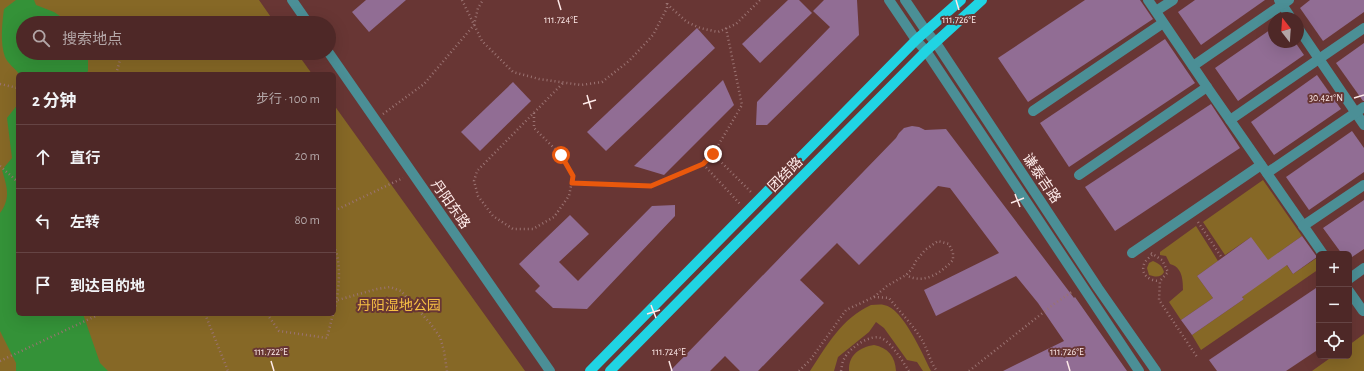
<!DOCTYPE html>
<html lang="zh">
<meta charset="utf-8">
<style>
:root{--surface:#4e2827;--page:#583433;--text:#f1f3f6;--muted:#b3a6a7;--line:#654444}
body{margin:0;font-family:"Alegreya Sans","Noto Sans SC",sans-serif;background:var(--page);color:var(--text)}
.controls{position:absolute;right:12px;bottom:12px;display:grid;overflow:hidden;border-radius:6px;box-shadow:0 4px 16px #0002}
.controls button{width:36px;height:36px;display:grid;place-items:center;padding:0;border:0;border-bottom:1px solid var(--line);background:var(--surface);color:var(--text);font:20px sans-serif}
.compass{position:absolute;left:1268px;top:12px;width:36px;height:36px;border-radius:50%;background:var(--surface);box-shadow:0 4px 16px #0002;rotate:343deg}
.stop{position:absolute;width:12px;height:12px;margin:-9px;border:3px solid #ea580c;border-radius:50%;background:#fff}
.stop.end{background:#ea580c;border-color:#fff;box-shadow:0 1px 4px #0008}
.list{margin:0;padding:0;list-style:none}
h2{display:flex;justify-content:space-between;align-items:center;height:52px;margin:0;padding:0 16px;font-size:17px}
h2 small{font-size:13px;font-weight:400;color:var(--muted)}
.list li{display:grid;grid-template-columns:26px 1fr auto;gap:12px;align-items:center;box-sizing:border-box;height:64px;padding:0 16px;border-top:1px solid var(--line)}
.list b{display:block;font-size:15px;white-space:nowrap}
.list em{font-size:13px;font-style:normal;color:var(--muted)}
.icon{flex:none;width:22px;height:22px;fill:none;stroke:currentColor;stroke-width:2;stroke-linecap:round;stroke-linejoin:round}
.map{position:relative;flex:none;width:1364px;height:371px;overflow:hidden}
.search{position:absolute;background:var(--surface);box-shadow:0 4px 16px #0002;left:16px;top:16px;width:320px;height:44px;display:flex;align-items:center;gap:10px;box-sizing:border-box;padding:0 14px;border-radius:22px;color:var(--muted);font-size:15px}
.panel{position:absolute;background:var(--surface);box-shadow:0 4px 16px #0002;left:16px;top:72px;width:320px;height:244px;border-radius:6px}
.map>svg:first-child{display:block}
</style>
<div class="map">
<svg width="1364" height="371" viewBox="0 0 1364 371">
<rect width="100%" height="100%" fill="#683634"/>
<g fill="#866826">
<path d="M0 0H259L275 23H23V53H297L312 74H18V314H334V105L525 371H0Z"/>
<path d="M1263 180 1302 236 1278 253 1293 274 1318 257 1319 259V269L1201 350 1192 335 1244 299 1228 277 1251 237 1225 255 1203 222Z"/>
<path d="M1196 226 1218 261 1197 276 1213 298 1181 320 1169 302 1183 290C1183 279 1182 267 1170 264L1166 256 1160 255V252Z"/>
<path d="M1153 261C1159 264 1162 265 1164 272 1161 278 1155 277 1149 275L1147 268 1149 263Z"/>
<path d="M871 305C875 305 880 304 884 305 903 308 923 355 931 371H923L917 362 907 360 884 328 876 322 869 332 838 357 834 371H810C828 344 841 319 871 305Z"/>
<path d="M1364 334V371H1312L1333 356H1349V345Z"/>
<path d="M874 345C888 348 895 356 896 371H849C848 355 860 347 874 345Z"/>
</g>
<g fill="#349238">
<path d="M16 0H34L36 5 54 12 70 23H23V53H88V71L86 74H19C15 68 8 64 5 57 0 43 2 24 4 9Z"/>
<path d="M18 104V314H83L100 363 108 371H16V363L0 331V213C11 198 7 187 2 170L12 158 7 118Z"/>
</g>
<g fill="#916d94">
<path d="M366 0H406L369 32 352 12Z"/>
<path d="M788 0H799L812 13 760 63 742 44Z"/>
<path d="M824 0H857L859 35 767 125H756L757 102 830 27 813 11Z"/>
<path d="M1085 0H1140L1153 19 1028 102 998 58Z"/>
<path d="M1195 0H1265L1201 45 1178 12Z"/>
<path d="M1310 0H1364V12L1323 41 1300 8Z"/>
<path d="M1274 27V42H1295L1304 55 1238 101 1215 68Z"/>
<path d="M697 28 715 48 606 151 587 132Z"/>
<path d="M1165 39 1195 83 1069 167 1040 123Z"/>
<path d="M1364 43V101H1363L1336 63Z"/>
<path d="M1317 75 1341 109 1274 155 1251 122Z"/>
<path d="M723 80 734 105 664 175 634 166Z"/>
<path d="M513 82 531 101 480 151 461 132Z"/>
<path d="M1211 104 1240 148 1115 231 1085 187Z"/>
<path d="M912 126 919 127 925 130 946 129 1074 298 1075 297 1127 371H1003L1064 341 1038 303 1016 276 936 316 924 290 999 253 950 188 938 186 859 265 837 243 800 280 824 303 758 371H740L725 356 710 371H670L896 138 899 133 904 128Z"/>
<path d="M1352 131 1364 148V172L1309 210 1286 177Z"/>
<path d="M1364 200V249L1349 259V254H1342L1323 228Z"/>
<path d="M675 205V216L587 309 553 308 535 291 540 286 519 264 570 215 589 234 559 262 578 281 652 206Z"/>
<path d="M1302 236 1317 257 1293 274 1287 265 1242 297 1244 299 1192 335 1181 320 1213 298 1197 276 1251 237 1268 260Z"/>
<path d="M1319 286V349L1286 371H1217L1209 360Z"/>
</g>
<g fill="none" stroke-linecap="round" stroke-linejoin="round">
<g stroke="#9b7372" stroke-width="2.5" stroke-dasharray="1 3" stroke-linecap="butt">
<path d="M462 0 482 41 513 72 539 79 581 85 602 82 629 61 653 35 667 8V0"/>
<path d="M667 4 687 22 700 28 718 32 736 24 760 0"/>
<path d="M102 18 105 23"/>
<path d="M726 28 742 105 713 154 751 192"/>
<path d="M116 74 121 57 119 53"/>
<path d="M0 84 18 88"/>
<path d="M534 113V128L561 155 573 176 569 196 554 217 533 229H513L493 216 478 196 474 181 477 171 563 83"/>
<path d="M383 114 424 84 474 25 478 8 483 0"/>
<path d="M703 164 713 154"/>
<path d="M0 166 18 182"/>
<path d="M572 183 651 186 703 164 740 204"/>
<path d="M338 209 403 178"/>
<path d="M1198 222 1222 258"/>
<path d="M334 246C342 264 339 293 334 312"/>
<path d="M1151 253 1162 260 1168 272 1160 281 1159 300 1197 357"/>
<path d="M1152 255C1150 257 1147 259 1145 262 1139 274 1149 281 1160 281"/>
<path d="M874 297 887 286 906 275 912 269 916 261 925 250 938 241 949 244 953 253V260C941 273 924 285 906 275"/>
<path d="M334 301 377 289 390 287 401 291 430 323 440 337 444 351 447 371"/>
<path d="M205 314 228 371"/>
<path d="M267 314 279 331 327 338 333 314"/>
<path d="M0 361 100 314"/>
<path d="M799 371 811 359 846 310 874 297 889 298C900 312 913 325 922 340 928 350 930 362 937 371"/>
<path d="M841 371C842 367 842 362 844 359 849 348 872 332 883 339 893 345 903 362 909 371"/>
<path d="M969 371 1054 304 1073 291"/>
</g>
<g stroke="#4b8f96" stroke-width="10">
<path d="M292 0 308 23"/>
<path d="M889 0 916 40 926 51 1139 371"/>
<path d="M905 0 926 31 936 43 1098 288 1156 371"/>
<path d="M1279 0 1291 18"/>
<path d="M1156 11 1173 0"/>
<path d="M1298 28 1364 125"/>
<path d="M329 53 550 371"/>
<path d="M1193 66 1289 0"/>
<path d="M1207 87 1323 254"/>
<path d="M1033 111 1163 23"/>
<path d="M1230 120 1364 28"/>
<path d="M1267 173 1364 107"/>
<path d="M1079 175 1207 87 1148 0"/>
<path d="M1303 226 1364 185"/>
<path d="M1132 253 1261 165"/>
<path d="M1349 279 1364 268"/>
<path d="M1349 291 1363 311"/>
</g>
<g stroke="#20d4e3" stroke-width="10">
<path d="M590 371 916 40 961 0"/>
<path d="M610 371 926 51 982 0"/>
</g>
</g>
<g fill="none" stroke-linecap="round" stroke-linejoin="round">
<path stroke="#ea580c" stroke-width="5" d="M561 155 573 176 572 183 651 186 703 164 713 154"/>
</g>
<path fill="none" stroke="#feeae9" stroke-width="1.5" d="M558 0 561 10M956 0 959 10M587 95 591 109M1354 98 1364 95M583 104 596 100M1015 194 1020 207M1011 203 1024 198M651 305 656 318M647 314 660 310M271 361 274 371M669 361 672 371M1067 361 1070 371"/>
<g text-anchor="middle" stroke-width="4" stroke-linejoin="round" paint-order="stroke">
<g font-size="14" fill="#feeae9" stroke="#683634">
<text transform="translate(785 174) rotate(-45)" y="5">团结路</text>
<text transform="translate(1042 178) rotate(56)" y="5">谦泰吉路</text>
<text transform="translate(451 204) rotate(55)" y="5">丹阳东路</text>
</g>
<g font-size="14" fill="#f6bf44" stroke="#683634">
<text x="399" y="310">丹阳湿地公园</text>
</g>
</g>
<g font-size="10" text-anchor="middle" fill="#feeae9" stroke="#683634" stroke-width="4" stroke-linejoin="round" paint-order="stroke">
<text x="561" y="23">111.724°E</text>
<text x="959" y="23">111.726°E</text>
<text x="1326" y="101">30.421°N</text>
<text x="271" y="355">111.722°E</text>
<text x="669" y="355">111.724°E</text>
<text x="1067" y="355">111.726°E</text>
</g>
</svg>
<div class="controls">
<button>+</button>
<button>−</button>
<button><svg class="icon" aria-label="locate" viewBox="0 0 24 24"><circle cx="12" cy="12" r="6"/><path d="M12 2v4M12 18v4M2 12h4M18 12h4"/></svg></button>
</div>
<svg class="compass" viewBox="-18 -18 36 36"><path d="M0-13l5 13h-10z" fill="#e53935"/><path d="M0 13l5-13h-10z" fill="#b3a6a7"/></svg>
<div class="stop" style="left:561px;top:155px"></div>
<div class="stop end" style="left:713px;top:154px"></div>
<div class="search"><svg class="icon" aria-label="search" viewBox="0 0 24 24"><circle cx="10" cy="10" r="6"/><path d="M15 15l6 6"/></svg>搜索地点</div>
<section class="panel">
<h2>2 分钟<small>步行 · 100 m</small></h2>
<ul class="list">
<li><svg class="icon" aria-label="ahead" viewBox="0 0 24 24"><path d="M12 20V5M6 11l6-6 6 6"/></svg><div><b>直行</b></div><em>20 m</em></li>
<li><svg class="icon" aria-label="left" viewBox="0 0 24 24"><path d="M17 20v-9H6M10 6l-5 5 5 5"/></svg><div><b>左转</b></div><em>80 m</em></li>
<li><svg class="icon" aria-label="arrive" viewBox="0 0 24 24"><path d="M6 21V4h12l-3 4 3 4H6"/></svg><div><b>到达目的地</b></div></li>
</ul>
</section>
</div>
